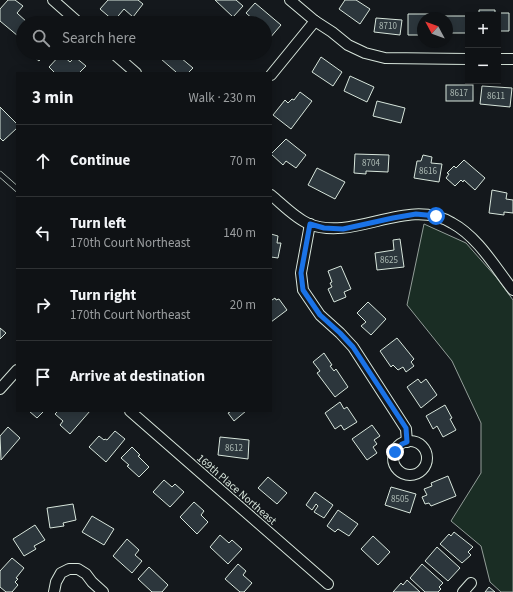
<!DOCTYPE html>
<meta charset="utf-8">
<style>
:root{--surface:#0f1215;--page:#181b1e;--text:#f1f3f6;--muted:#9b9ea0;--line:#2f3234}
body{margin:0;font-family:"Source Sans 3",sans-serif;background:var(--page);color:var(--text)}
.controls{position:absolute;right:12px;top:12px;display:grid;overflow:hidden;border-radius:0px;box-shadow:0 2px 10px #0003}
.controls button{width:36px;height:36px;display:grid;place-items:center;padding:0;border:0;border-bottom:1px solid var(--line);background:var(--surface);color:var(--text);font:20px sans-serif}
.compass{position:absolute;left:417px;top:12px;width:36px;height:36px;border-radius:50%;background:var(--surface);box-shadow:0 2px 10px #0003;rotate:311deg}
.stop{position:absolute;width:12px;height:12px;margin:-9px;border:3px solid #1a73e8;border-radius:50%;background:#fff}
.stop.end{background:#1a73e8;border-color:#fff;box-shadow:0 1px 4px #0008}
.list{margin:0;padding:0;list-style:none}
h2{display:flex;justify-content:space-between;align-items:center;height:52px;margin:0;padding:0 16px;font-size:17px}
h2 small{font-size:13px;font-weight:400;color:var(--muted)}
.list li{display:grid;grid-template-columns:26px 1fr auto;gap:12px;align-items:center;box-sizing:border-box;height:72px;padding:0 16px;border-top:1px solid var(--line)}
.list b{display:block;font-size:15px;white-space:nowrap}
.list p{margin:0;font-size:13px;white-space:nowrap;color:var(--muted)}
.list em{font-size:13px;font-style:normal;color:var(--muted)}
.icon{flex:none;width:22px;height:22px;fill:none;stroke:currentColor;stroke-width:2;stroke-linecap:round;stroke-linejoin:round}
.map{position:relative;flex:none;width:513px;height:592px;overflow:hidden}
.search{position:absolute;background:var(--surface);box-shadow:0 2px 10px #0003;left:16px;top:16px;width:256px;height:44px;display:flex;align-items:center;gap:10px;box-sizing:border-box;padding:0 14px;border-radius:22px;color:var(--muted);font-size:15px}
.panel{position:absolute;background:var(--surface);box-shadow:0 2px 10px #0003;left:16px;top:72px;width:256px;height:340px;border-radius:0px}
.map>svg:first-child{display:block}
</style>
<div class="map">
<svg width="513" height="592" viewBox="0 0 513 592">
<rect width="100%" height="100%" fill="#14181c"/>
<path fill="#1a2d24" stroke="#939e99" d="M424 224 466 243 496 277 513 300V592H501L490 582 481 546 451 521 481 473V423L452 361 407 305Z"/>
<g fill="#2c363c" stroke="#d8e6dc">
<path d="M8 0H15L23 6 17 13 28 23H23V30L18 36 0 21V9Z"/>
<path d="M108 0H138L143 4 133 17 124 9 114 21 100 9Z"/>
<path d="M215 0H236L243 6 233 17Z"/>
<path d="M345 0H356L370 9 360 24 339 9Z"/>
<path d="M255 3 281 25 269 39 265 36V23H253L255 21 246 13Z"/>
<path d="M479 10H495V13H509V31H498V15H479Z"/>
<path d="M408 14H438V18H423V35H408Z"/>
<path d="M443 16H468V33H447V18H443Z"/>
<path d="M376 18 402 20 400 35 374 32Z"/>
<path d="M23 37V47L18 43Z"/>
<path d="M29 53H46L39 61Z"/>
<path d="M166 53H175L193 68 188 73H175L176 72 161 59Z"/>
<path d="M61 54 70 62 75 57 86 66 79 73H55L49 67Z"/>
<path d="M321 57 342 72 333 86 312 72Z"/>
<path d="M350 76 374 87 367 102 344 91Z"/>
<rect x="446" y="85" width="27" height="16"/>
<path d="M482 86 512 88 510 107 480 104Z"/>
<path d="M300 92 312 101 291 129 273 115 285 100 288 103 292 99 294 100Z"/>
<path d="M377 101 405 108 401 123 373 116Z"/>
<path d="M0 107 17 124V128L3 141 0 138Z"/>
<path d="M286 139 306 155 296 168 286 161 283 165 271 154Z"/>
<path d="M355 154 389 155 388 172 366 171V174L354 173Z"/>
<path d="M423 155 432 157 431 163 442 164 439 182 414 178 417 161H421Z"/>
<path d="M464 160 485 178 475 190 464 180 463 182 461 180 455 186 446 178 449 174 447 173 454 166 456 168Z"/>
<path d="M317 168 345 182 335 199 308 185Z"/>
<path d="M492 190 507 193 506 199 513 200V213L504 212V215L489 213Z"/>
<path d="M271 234 278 236 277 243H281L278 258 271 257Z"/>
<path d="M400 239 404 267 377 270 375 253 394 250 393 240Z"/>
<path d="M341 266 351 289 344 292 346 297 334 302 328 289 332 287 330 283 332 282 328 271Z"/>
<path d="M271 298 272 300 275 298 276 300 279 299 287 310 271 322Z"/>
<path d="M368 302 386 319 371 335 361 326 366 322 357 313Z"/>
<path d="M0 328 6 333 0 339Z"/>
<path d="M397 338 414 359 411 362 414 366 406 372 403 367 398 370 393 365 391 367 380 351Z"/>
<path d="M324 353 332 365 330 366 334 371 336 369 348 387 335 397 317 373 320 371 313 362Z"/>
<path d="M418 379 421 383 426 379 437 395 421 408 407 387Z"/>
<path d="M340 402 344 409 347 407 357 422 344 430 341 425 335 429 325 413Z"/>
<path d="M445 405 452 418 450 419 456 430 443 437 437 426 433 429 426 416Z"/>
<path d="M29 411H44L37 418Z"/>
<path d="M58 411H90L70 434 60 425 63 421 55 414Z"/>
<path d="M229 411H246L234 421 228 413 230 412Z"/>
<path d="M372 425 380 436 374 440 377 444 373 447 377 453 367 460 352 439Z"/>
<path d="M8 427 20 438 1 460 0 436Z"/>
<path d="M115 431 125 439 106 462 89 447 99 436 104 440 105 439 107 440Z"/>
<path d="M220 437 249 440 248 459 218 455Z"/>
<path d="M132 447 140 455 138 456 149 467 139 477 127 466 129 465 121 458Z"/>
<path d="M448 476 456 496 431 506 429 503 425 504 422 497 427 495 424 489 432 486 431 483Z"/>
<path d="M268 477 287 493 277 504 258 488Z"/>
<path d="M164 480 172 487 175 484 184 492 170 507 153 492Z"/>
<path d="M391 487 416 494 410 513 385 505Z"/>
<path d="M315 492 333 505 324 518 314 512 318 506 316 504 312 510 306 505Z"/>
<path d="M194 502 204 511 201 515 208 522 197 534 180 517Z"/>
<path d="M73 504 76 520 63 523 64 526 50 528 47 508Z"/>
<path d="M338 510 358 524 349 536 338 529 335 532 327 526Z"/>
<path d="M92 516 114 529 104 545 82 532Z"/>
<path d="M35 525 45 540 34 546 36 549 24 556 13 539Z"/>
<path d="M454 532 473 547 468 552 471 555 462 563 440 544 449 534 451 536Z"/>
<path d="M220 535 229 543 232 540 242 549 228 564 210 547Z"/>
<path d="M373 536 390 552 378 565 361 549Z"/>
<path d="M127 539 139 550 135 555 142 561 132 573 113 556Z"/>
<path d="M437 547 460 568 448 581 425 561Z"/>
<path d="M12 558 24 568 16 578 18 579 15 582 18 585 12 592H6L0 587V571Z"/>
<path d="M238 564 246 571 243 575 252 583 244 592H240L225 579Z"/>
<path d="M422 564 443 583 439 587 441 589 438 592H425L410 578Z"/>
<path d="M149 567 168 585 162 592H152L138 579Z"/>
<path d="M407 580 420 592H393L401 583 403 585Z"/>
<path d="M489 587 495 592H485Z"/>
</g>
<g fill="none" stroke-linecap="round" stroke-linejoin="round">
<defs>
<path id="service" d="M0 174 17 189"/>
<g id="minor">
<path d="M53 0 79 23"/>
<path d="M290 0 315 21 332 32 348 45 365 53 385 58 468 59"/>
<path d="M113 53 136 73"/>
<path d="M498 59H513"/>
<path d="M271 75 315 21"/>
<path d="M271 195C283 205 295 218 309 224 355 242 407 196 452 223 478 237 495 267 513 290"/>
<path d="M310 224 301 273 303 290 320 315 340 333 353 347 406 429 407 442"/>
<path d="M0 389 17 370"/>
<path d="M130 411 328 584"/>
<circle cx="410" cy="458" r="17"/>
<path d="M54 592 56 582 61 573 69 569H78L86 574 92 582 103 592"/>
<path d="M463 592 471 583"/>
</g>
</defs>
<use href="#service" stroke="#d8e6dc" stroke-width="6"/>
<use href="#minor" stroke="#d8e6dc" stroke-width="12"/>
<use href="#service" stroke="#14181c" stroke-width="5"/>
<use href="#minor" stroke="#14181c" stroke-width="10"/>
</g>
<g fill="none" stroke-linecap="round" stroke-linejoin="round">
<path stroke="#1a73e8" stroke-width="5" d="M395 452 402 444 407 442 406 428 353 347 340 333 320 315 303 290 301 273 310 224 324 228 343 229 393 218 416 214 436 216"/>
</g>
<g text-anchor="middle" stroke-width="3" stroke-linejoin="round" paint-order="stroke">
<g font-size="9" fill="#adbab4">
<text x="388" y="29">8710</text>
<text x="459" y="96">8617</text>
<text x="496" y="99">8611</text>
<text x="371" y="166">8704</text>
<text x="428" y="174">8616</text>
<text x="389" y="263">8625</text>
<text x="234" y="451">8612</text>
<text x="400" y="502">8505</text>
</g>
<g font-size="11" fill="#d8e6dc" stroke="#14181c">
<text transform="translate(237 489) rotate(41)" y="4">169th Place Northeast</text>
</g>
</g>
</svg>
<div class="controls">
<button>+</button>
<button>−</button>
</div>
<svg class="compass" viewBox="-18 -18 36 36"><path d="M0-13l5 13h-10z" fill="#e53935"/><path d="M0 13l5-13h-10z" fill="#9b9ea0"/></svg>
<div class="stop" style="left:436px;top:216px"></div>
<div class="stop end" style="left:395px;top:452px"></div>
<div class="search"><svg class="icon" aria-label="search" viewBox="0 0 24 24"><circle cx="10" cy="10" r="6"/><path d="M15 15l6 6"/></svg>Search here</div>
<section class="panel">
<h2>3 min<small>Walk · 230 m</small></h2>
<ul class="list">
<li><svg class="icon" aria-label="ahead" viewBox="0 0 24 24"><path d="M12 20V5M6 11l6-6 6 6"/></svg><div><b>Continue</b></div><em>70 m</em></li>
<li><svg class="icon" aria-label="left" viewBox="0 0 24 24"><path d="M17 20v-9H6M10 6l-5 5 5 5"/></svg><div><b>Turn left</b><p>170th Court Northeast</p></div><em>140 m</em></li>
<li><svg class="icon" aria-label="right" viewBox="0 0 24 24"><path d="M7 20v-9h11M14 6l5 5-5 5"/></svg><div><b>Turn right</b><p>170th Court Northeast</p></div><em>20 m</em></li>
<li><svg class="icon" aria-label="arrive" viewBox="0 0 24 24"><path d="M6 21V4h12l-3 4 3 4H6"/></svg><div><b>Arrive at destination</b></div></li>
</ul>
</section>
</div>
